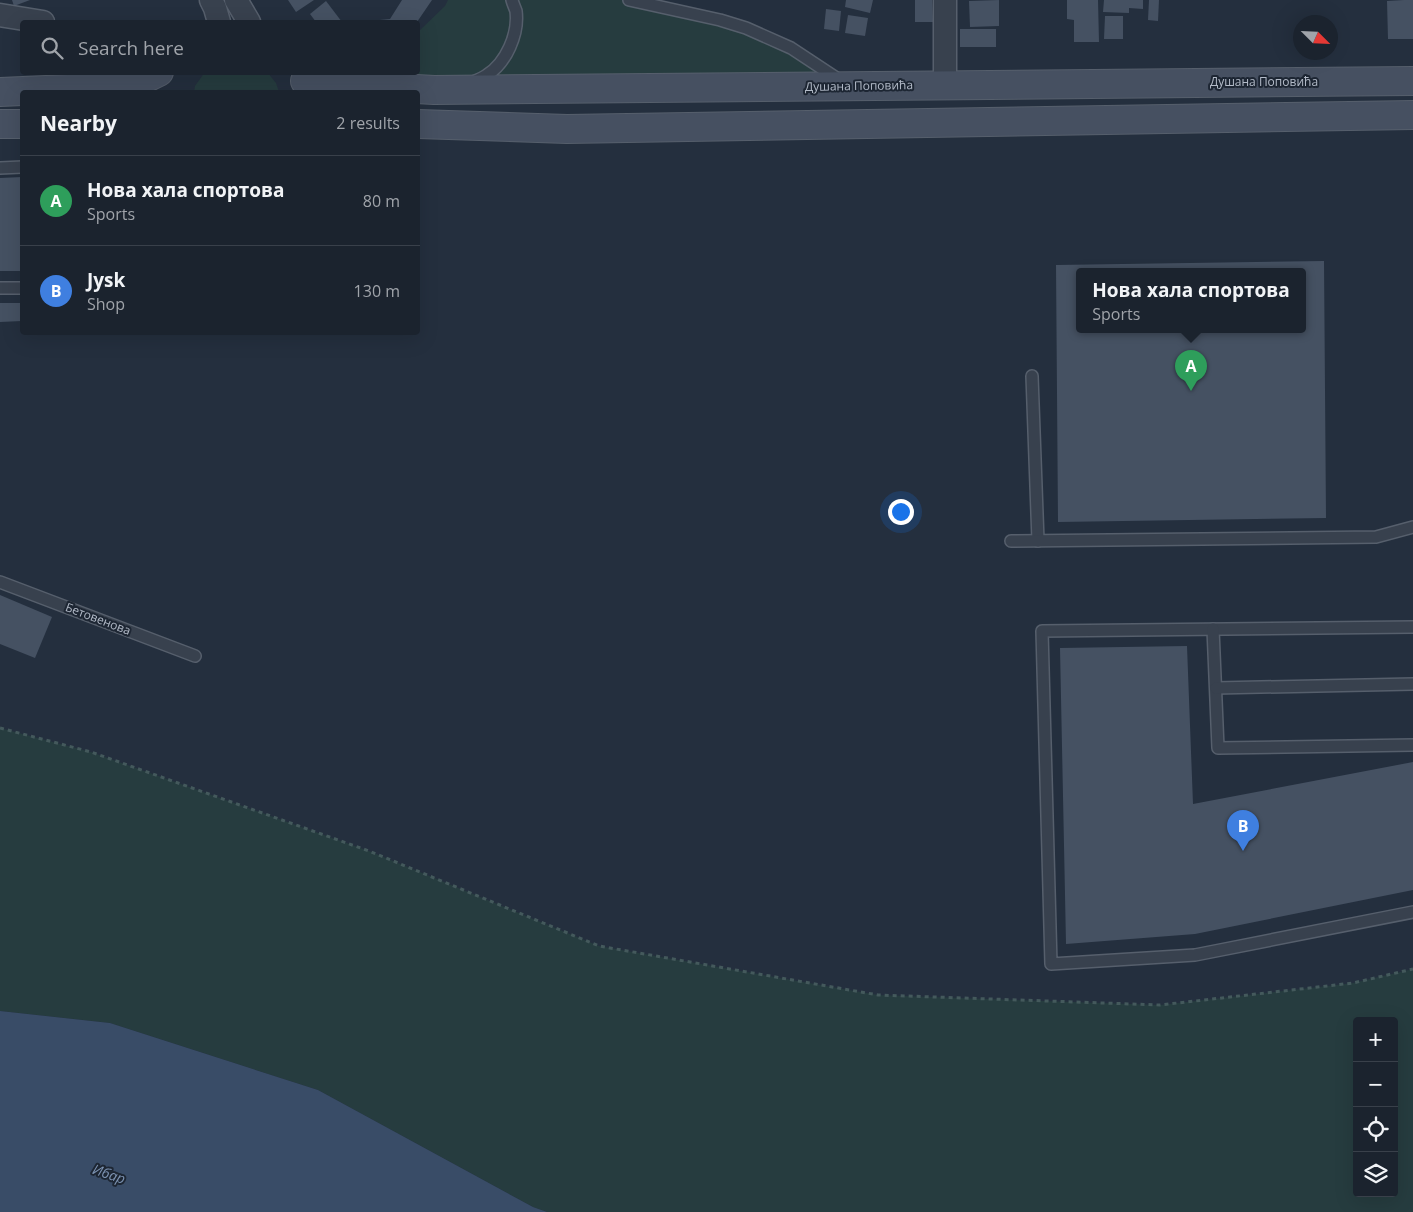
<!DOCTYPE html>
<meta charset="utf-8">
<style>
:root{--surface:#1b232e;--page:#282f3a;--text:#f1f3f6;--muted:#a0a4aa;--line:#39404a;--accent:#8c9099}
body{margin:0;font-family:"Open Sans",sans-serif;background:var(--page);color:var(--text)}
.controls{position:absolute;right:15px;bottom:15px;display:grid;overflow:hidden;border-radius:5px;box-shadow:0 5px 20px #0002}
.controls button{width:45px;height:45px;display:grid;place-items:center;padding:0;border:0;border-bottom:1px solid var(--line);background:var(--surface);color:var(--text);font:25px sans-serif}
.compass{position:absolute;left:1293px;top:15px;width:45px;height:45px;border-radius:50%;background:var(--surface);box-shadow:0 5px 20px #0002;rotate:114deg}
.you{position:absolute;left:900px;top:511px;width:18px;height:18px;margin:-12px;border:4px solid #fff;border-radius:50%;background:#1a73e8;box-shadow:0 0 0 8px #1a73e833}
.badge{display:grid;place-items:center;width:32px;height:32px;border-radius:50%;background:var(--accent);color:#fff;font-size:16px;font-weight:700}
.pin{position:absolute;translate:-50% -41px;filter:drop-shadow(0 1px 2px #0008)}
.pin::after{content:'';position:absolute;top:26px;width:18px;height:15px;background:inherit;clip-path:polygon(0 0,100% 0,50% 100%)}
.popup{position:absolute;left:1076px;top:268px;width:230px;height:65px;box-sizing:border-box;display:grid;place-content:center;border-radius:5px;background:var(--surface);filter:drop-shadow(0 1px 4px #0005);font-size:16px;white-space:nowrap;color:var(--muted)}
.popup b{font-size:19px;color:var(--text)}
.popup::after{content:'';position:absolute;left:50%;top:100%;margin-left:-10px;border:10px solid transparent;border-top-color:var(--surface)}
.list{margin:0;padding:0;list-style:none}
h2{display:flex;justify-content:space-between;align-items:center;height:65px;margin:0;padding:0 20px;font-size:21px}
h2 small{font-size:16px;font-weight:400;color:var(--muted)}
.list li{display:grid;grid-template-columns:32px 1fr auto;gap:15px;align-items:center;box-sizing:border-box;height:90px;padding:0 20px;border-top:1px solid var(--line)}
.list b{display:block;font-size:19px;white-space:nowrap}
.list p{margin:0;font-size:16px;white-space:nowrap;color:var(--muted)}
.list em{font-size:16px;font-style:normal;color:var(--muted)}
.icon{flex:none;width:28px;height:28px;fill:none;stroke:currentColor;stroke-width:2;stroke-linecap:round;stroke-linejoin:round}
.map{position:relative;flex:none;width:1413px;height:1212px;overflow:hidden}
.search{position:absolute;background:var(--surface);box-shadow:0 5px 20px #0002;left:20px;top:20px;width:400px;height:55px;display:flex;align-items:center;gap:12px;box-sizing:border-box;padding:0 18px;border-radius:5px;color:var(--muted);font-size:19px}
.panel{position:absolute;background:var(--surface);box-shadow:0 5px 20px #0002;left:20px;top:90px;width:400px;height:245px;border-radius:5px}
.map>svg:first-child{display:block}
</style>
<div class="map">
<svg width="1413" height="1212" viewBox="0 0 1413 1212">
<rect width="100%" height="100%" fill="#242f3e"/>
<g fill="#263c3f" fill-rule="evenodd">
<path d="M448 0H629L746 28 849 86H363L377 73 418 72V32L445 6Z"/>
<path d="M205 72 268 73 276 83 279 92H194L195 86Z"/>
<path d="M0 728 91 752 369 851 599 946 878 995 1160 1005 1353 983 1413 969V1212H547L533 1207 318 1090 110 1023 0 1011ZM1357 1021H1394V1193H1357Z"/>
</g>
<path fill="#394c67" d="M0 1011 110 1023 318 1090 533 1207 547 1212H0Z"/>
<g fill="#455162" fill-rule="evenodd">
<path d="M12 0H30L14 6Z"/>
<path d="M288 0H314L296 12Z"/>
<path d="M402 0H432L417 22H369V21L390 19Z"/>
<path d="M846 0H873L870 13 845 7Z"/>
<path d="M915 0H932L933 22H915Z"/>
<path d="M999 0V26L970 27 969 1Z"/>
<path d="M1067 0H1098L1099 42H1074V20L1067 19Z"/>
<path d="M1104 0H1143V9L1129 8V13L1103 12Z"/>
<path d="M1149 0H1159L1158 21 1148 20Z"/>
<path d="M1404 0H1413V39H1388L1387 1Z"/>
<path d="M326 1 342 22H316L310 14Z"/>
<path d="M826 9 841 11 839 31 824 29Z"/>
<path d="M848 15 868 18 865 36 845 33Z"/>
<path d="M1105 16H1123V39H1104Z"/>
<rect x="960" y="29" width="36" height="18"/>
<path d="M22 177V271H0V178Z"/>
<path d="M1324 261 1326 518 1058 522 1056 265ZM1080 272H1302V330H1080Z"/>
<path d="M0 303H22V321L0 322Z"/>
<path d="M0 595 52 617 35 658 0 644Z"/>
<path d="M1187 646 1193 804 1413 762V890L1195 934 1066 944 1060 648Z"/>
</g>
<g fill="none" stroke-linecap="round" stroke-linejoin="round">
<defs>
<g id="service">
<path d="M629 0 720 20 746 28 791 48 841 81"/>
<path d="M473 82C478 80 483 78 487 75 506 63 519 34 516 11 515 8 513 4 512 0"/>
<path d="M0 168 22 167"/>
<path d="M0 288H22"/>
<path d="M1032 376 1038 541"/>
<path d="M1011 541 1376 537 1413 527"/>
<path d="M0 582 195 656"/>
<path d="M1413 627 1042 631 1051 964 1195 955 1413 912"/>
<path d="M1213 629 1218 748 1413 745"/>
<path d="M1216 688 1413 684"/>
</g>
<g id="minor">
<path d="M211 0 215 8 219 22"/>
<path d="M236 0 249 22"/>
<path d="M945 0V85"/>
<path d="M0 15 43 22"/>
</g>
<g id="secondary">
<path d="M305 81 363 86 434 90 1413 81"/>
<path d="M0 92C23 91 46 90 69 89 100 87 132 87 159 72"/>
<path d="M0 124H22"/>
<path d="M418 124 567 129 1413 115"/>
</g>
</defs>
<use href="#service" stroke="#565f6c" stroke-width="14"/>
<use href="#minor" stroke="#565f6c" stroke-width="25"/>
<use href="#secondary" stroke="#565f6c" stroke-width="30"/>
<path stroke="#44595c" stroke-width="3" stroke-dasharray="4 4" stroke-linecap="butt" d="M0 728 91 752 369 851 599 946 878 995 1160 1005 1353 983 1413 969"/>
<use href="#service" stroke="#38414e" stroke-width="11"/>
<use href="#minor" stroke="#38414e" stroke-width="22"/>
<use href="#secondary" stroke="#465061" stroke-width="28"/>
</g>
<g text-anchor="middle" stroke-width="4" stroke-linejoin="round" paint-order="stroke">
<g font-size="12" fill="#b4bcc9" stroke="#1d2633">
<text x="1264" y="86">Душана Поповића</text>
<text transform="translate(859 86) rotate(-1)" y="4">Душана Поповића</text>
<text transform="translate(98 619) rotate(21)" y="4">Бетовенова</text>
</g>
<g font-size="14" font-style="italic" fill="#7c92b1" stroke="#1d2633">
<text transform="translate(109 1174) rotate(19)" y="5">Ибар</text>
</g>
</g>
</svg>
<div class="controls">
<button>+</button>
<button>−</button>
<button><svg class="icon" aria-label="locate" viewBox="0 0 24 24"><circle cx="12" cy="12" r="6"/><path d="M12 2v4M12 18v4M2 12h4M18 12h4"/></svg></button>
<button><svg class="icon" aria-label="layers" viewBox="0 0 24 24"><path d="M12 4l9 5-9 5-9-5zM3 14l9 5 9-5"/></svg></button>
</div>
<svg class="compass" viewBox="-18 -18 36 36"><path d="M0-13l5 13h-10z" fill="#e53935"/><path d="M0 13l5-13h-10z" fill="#a0a4aa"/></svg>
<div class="you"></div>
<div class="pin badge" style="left:1191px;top:391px;background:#2e9e5b">A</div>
<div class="popup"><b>Нова хала спортова</b>Sports</div>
<div class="pin badge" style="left:1243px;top:851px;background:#3f7fe0">B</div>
<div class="search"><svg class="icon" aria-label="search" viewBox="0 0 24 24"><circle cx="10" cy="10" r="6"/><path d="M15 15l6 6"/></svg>Search here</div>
<section class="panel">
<h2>Nearby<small>2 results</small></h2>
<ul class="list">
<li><span class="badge" style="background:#2e9e5b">A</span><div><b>Нова хала спортова</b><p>Sports</p></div><em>80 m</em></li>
<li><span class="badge" style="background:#3f7fe0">B</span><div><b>Jysk</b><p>Shop</p></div><em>130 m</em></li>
</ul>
</section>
</div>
